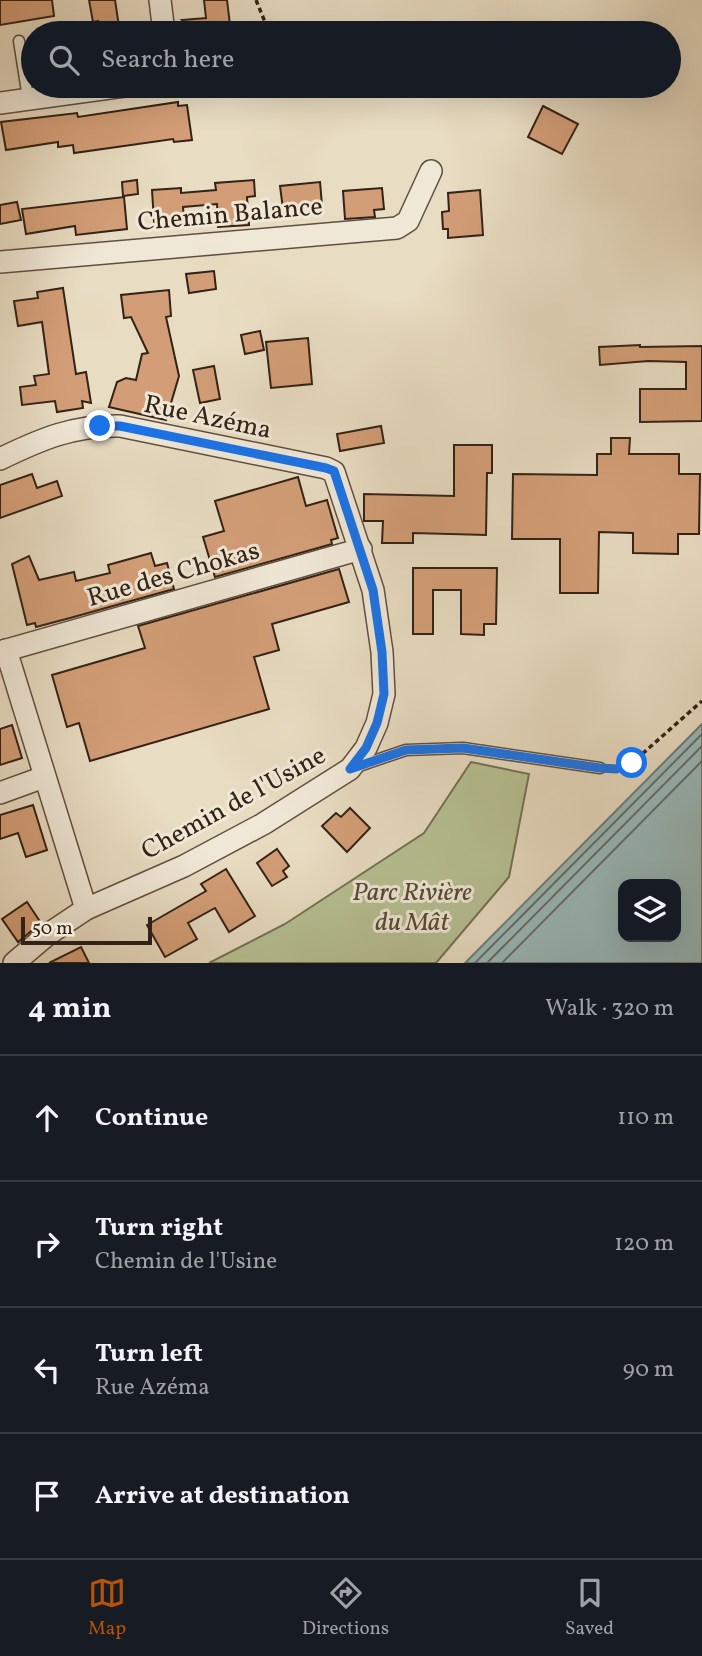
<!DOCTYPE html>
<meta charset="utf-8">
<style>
:root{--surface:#171b24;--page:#242831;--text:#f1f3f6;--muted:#9ea1a6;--line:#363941;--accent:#b45309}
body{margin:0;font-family:Vollkorn,serif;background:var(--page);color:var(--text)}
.controls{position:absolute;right:21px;bottom:21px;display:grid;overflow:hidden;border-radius:14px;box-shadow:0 7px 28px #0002}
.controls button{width:63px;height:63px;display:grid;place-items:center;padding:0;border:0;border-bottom:2px solid var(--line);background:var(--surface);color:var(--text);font:35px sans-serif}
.scale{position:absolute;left:21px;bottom:18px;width:131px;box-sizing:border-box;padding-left:7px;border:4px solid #332216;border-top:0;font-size:19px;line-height:24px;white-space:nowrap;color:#332216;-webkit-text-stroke:5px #f0e8d7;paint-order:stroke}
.stop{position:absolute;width:21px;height:21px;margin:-16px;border:5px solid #1a73e8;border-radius:50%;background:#fff}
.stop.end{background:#1a73e8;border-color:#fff;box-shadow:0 2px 7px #0008}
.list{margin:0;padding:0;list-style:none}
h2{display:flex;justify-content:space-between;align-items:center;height:91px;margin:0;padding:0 28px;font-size:30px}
h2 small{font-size:23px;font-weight:400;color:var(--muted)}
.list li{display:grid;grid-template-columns:46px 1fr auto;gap:21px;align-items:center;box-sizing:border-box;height:126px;padding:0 28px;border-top:2px solid var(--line)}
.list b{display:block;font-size:26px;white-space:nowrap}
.list p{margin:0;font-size:23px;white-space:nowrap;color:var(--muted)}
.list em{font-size:23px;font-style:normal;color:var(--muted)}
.icon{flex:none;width:38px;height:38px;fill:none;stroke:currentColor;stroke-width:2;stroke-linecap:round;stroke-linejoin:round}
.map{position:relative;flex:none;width:702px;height:963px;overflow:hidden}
.search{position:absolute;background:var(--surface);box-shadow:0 7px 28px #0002;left:21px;right:21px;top:21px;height:77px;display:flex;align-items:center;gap:18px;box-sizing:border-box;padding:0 24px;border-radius:38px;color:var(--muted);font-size:26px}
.sheet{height:595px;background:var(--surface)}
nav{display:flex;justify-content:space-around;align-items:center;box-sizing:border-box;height:98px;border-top:2px solid var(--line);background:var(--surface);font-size:19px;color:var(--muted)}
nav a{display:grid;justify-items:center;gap:4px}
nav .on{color:var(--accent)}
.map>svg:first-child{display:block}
</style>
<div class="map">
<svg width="702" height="963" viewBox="0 0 702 963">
<rect width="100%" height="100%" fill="#e8dcc2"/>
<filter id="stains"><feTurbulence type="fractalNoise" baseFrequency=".00286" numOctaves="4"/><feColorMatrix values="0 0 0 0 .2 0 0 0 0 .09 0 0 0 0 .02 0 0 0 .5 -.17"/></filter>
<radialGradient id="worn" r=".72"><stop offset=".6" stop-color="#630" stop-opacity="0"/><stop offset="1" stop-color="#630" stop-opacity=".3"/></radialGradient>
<path fill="#b6c093" stroke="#747154" stroke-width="2" d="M471 762 529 774 509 877 436 963H209L285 924 424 833Z"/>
<path fill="#99babb" stroke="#707d79" stroke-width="2" fill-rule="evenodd" d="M702 724V963H465ZM623 884H676V937H623Z"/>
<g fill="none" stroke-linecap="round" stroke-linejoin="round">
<g stroke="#666e68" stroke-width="2">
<path d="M475 963 702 734"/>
<path d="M487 963 702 746"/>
<path d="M502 963 702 761"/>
</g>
</g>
<g fill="#d39e77" stroke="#332216" stroke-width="2">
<path d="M0 0H52L54 16 0 25Z"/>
<path d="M89 0H115L120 33H100L98 21 93 22Z"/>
<path d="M204 0H227L231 33H198L182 20 206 18Z"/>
<path d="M178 102V106L187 105 192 140 174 142 173 139 74 153 73 145 58 147V142L6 150 1 122 77 113 78 117Z"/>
<path d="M543 106 578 124 562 154 528 137Z"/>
<path d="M137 180 138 194 123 196 122 182Z"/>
<path d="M254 180 255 196 247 197 249 225 218 227 217 204 183 207 184 219 154 222 152 190 181 188V193L216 190 215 183Z"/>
<path d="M320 182 322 205 283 209 280 186Z"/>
<path d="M382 188 384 209 374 210 375 217 345 219 343 191Z"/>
<path d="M480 190 483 235 448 238V229H443L442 212 449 211 448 193Z"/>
<path d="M124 197 127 229 76 235 75 226 26 234 22 209Z"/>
<path d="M17 202 21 220 0 224V205Z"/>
<path d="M214 271 216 289 189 293 186 274Z"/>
<path d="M63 288 76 374 86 372 91 403 82 401 83 408 57 412 55 401 22 405 20 387 36 385 34 376 49 374 42 322 18 326 14 301 38 298 37 292Z"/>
<path d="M169 290 171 316 166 317 179 376 166 420 109 407 117 382 126 378 136 380 142 354 148 353 131 317 124 318 121 295Z"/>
<path d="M260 331 264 350 245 354 241 335Z"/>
<path d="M308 338 312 384 271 388 266 342Z"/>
<path d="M640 345V347L702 346V421L640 422V389H686V362L648 361 600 365 599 347Z"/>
<path d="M214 366 220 399 200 403 193 370Z"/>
<path d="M381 426 384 443 340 451 337 434Z"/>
<path d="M611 438H630L629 454H679V474H700L699 534H678V554L633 553V533L599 532 598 593H560V539H512L513 474 597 475V454H611Z"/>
<path d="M454 445H492V473H487L486 535 413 533V543H382L383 521H364V494L454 496Z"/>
<path d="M32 474 37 488 57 481 62 496 0 518V485Z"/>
<path d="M298 477 306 506 327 500 338 538 331 540 332 544 215 577 203 537 224 531 215 501Z"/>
<path d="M151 553 155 566 167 563 174 589 70 618 36 627 35 623 27 625 12 564 29 556 39 580 74 572 76 581 110 573 108 565Z"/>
<path d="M413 568H497L496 624H484V635L461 634V590H433V634H413Z"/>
<path d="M339 569 349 602 272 624 279 650 254 657 269 709 90 761 79 723 67 727 52 675 145 648 138 626Z"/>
<path d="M12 725 22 758 0 765V729Z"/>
<path d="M33 805 47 850 26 857 18 833 0 839V815Z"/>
<path d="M350 808 370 828 347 852 322 826 336 813 341 817Z"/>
<path d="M277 849 289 866 283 871 287 877 272 886 257 863Z"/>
<path d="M226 869 255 916 229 932 215 908 188 923 197 939 165 957 147 925 206 891 201 884Z"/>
<path d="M27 902 41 923 18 942 2 919Z"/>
<path d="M81 947 89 963H49Z"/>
</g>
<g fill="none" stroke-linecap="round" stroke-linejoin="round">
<defs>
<g id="service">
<path d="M19 41 28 98"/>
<path d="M356 767 406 750 463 748 600 768"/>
</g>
<g id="minor">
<path d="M160 0 164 33"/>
<path d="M0 103 124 86"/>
<path d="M0 262 397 228 408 221 431 171"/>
<path d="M0 459C41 439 74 425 120 426L326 468 334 472 373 590 382 652 384 694 377 723 366 748 350 769 263 824 184 866 86 909 47 935 14 963"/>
<path d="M6 650 86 909"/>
<path d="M0 652 361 549"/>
<path d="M0 793 44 777"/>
</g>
</defs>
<use href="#service" stroke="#605041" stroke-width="13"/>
<use href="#minor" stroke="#605041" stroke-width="24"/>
<g stroke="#332216" stroke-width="3.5" stroke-dasharray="5 3.5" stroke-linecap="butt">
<path d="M256 0 267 27"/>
<path d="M613 769 632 763 702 701"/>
</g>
<use href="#service" stroke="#f0e8d7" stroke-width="10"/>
<use href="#minor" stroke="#f0e8d7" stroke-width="21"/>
</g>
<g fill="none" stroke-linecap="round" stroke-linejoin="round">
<path stroke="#1a73e8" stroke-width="9" d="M100 426H120L326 468 334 471 373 590 382 652 384 694 377 723 366 748 350 769 406 750 463 748 600 768 616 769 632 763"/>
</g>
<g text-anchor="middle" stroke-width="6" stroke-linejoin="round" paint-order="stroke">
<g font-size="26" fill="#332216" stroke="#f0e8d7">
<text transform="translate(230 213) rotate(-5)" y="9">Chemin Balance</text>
<text transform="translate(208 416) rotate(12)" y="9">Rue Azéma</text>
<text transform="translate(173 573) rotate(-16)" y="9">Rue des Chokas</text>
<text transform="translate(233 802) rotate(-29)" y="9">Chemin de l'Usine</text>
</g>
<g font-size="26" font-style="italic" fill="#544a35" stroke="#f0e8d7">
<text x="412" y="900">Parc Rivière<tspan x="412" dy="30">du Mât</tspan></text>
</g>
</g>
<rect width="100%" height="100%" filter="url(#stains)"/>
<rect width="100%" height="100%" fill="url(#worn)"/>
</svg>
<div class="controls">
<button><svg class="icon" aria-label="layers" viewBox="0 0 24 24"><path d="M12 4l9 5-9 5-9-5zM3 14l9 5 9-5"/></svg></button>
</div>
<div class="scale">50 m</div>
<div class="stop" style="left:632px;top:763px"></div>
<div class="stop end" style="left:100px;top:426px"></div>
<div class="search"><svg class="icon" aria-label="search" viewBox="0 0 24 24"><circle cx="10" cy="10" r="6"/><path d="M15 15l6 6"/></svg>Search here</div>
</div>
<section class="sheet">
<h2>4 min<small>Walk · 320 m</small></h2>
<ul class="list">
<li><svg class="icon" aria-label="ahead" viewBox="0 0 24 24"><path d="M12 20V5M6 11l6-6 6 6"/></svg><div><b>Continue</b></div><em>110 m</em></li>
<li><svg class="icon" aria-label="right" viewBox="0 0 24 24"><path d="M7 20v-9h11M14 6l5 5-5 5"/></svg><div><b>Turn right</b><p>Chemin de l'Usine</p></div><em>120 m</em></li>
<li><svg class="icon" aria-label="left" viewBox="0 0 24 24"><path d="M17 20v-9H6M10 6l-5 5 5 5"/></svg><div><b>Turn left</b><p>Rue Azéma</p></div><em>90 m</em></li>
<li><svg class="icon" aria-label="arrive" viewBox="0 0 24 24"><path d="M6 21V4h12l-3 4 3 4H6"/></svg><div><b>Arrive at destination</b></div></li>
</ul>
</section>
<nav>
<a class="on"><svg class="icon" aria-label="map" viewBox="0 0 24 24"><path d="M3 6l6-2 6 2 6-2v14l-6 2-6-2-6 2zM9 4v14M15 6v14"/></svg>Map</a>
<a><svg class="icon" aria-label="directions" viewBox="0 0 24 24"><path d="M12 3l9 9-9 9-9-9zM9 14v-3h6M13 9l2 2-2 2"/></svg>Directions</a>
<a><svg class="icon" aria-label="saved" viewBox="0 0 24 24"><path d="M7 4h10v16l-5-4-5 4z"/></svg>Saved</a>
</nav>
